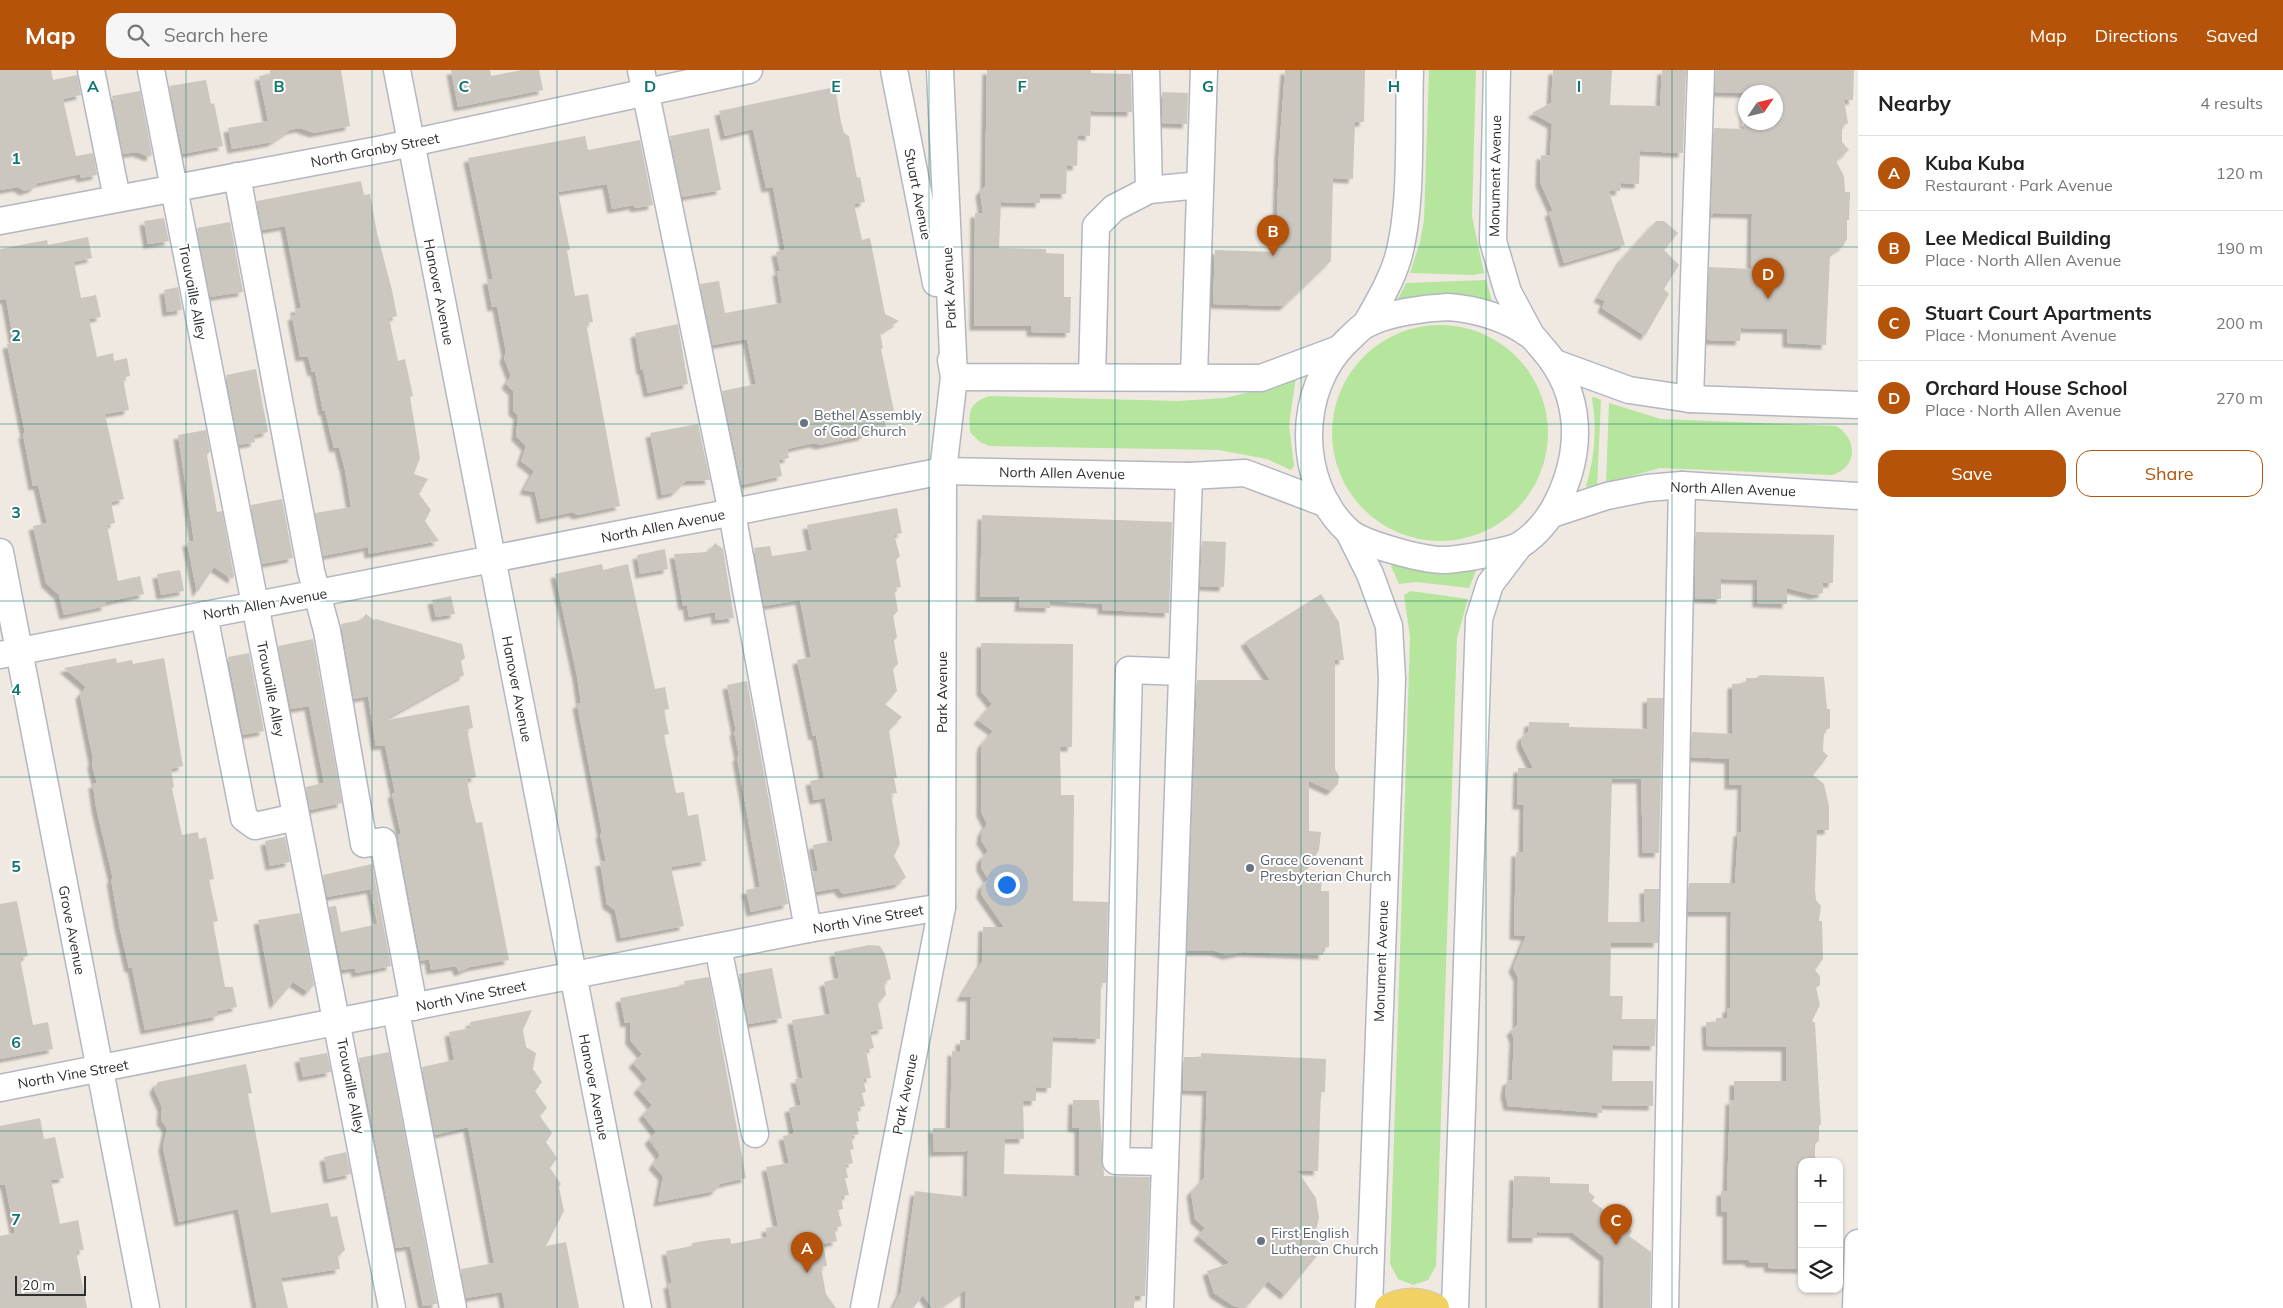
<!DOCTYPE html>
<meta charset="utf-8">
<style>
:root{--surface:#fff;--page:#f6f6f6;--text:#222;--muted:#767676;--line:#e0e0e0;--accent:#b45309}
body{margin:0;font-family:Mulish,sans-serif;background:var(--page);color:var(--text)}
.controls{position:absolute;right:15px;bottom:15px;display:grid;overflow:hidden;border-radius:10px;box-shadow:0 1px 4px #0004}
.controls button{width:45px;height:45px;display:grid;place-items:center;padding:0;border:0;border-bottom:1px solid var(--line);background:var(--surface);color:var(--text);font:25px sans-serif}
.compass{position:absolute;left:1738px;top:15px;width:45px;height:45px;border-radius:50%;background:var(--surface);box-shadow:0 1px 4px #0004;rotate:55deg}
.scale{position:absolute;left:15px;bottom:12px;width:71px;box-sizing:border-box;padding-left:5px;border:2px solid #2e2e2e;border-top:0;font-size:14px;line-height:18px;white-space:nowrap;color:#2e2e2e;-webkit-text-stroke:4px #fff;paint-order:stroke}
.you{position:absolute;left:1006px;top:814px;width:18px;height:18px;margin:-12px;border:4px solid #fff;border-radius:50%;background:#1a73e8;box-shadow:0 0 0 8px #1a73e833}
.badge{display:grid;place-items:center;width:32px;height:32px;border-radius:50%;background:var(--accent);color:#fff;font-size:16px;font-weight:700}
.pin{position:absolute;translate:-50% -41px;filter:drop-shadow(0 1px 2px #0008)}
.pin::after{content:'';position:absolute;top:26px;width:18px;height:15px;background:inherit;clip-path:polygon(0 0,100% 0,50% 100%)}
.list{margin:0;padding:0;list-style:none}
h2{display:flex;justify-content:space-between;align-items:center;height:65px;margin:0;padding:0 20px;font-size:21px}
h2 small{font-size:16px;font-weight:400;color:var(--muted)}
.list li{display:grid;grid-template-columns:32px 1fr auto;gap:15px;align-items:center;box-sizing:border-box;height:75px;padding:0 20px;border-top:1px solid var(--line)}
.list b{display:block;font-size:19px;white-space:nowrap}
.list p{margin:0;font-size:16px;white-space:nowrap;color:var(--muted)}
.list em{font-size:16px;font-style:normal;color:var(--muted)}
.actions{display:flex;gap:10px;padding:15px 20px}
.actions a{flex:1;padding:11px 0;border:1px solid var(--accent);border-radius:15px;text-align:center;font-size:18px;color:var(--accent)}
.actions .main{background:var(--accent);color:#fff}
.icon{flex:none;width:28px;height:28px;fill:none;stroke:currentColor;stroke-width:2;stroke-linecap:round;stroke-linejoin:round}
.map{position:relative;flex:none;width:1858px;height:1238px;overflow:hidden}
header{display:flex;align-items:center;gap:30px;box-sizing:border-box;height:70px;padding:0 25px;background:var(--accent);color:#fff}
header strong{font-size:24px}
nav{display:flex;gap:28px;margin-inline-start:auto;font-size:18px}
.search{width:350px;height:45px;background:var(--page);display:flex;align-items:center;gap:12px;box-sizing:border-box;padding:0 18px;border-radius:15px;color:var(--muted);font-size:19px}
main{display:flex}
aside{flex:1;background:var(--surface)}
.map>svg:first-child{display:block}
</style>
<header>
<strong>Map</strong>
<div class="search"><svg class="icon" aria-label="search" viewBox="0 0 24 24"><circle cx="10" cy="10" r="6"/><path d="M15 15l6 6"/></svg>Search here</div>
<nav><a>Map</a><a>Directions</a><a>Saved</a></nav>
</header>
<main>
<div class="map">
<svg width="1858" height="1238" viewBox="0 0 1858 1238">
<defs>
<filter id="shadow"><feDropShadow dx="-4.5" dy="4.5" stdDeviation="1" flood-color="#0004"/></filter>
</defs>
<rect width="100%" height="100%" fill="#efe9e1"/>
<g fill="#b6e59e">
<path d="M1429 0H1476L1472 146 1484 203 1473 205 1410 203 1420 172 1424 150Z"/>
<path d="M1486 210 1492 231 1490 233 1397 231 1406 213Z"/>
<circle cx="1440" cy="363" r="108"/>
<path d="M1296 307 1289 355 1294 396 1291 400 1267 389 1219 380 990 376 980 372 970 362C969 341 968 334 989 326L1178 331 1225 328 1258 320Z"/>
<path d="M1594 327 1601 330 1597 417 1589 420 1586 416C1595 386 1597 359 1592 328Z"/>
<path d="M1609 333 1661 349 1836 356C1858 369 1858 397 1832 405L1660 398 1606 413Z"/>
<path d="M1393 493C1423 502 1444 500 1475 497L1476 501 1469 518 1416 512 1399 514 1391 496Z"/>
<path d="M1411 521 1468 529 1457 568 1436 1196 1428 1210 1413 1215 1398 1209 1390 1194 1410 567 1404 525Z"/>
</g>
<g fill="#cbc7bf" fill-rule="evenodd" filter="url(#shadow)">
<path d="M0 0H51L53 10 77 5 81 25 63 29 76 86 93 83 97 105 81 108 80 104 38 113 33 118 24 121 18 117 0 120Z"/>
<path d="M270 0H341L350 56 314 63 300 58 290 60 272 72 232 79 228 58 268 51 259 6 270 4Z"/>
<path d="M451 0H490L491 6 522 0H539L543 20 458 37Z"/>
<path d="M987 0H1091V3L1131 4 1132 42 1091 41 1090 66 1078 65 1077 96 1067 95 1066 124H1040V133L1001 132 999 178 1046 179V183L1064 184V227H1071L1070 263 1031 262V256H974L975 143H983L980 122 985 116Z"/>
<path d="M1285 0H1365L1364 52H1355L1353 109 1333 108 1331 191 1284 236 1213 234 1215 180 1276 182 1279 83Z"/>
<path d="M1553 0H1612L1610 35 1660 36 1662 0H1686L1683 83 1640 81 1639 114 1621 113 1620 121H1609L1625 175 1564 193 1549 142 1553 141 1540 112 1541 85 1550 86 1552 54 1532 43 1551 33Z"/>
<path d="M1716 0H1854L1853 30H1844L1848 53 1842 57V72L1849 80 1836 91 1844 106 1845 122H1850L1849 150H1847V169L1843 176 1830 184 1826 275 1787 273V259L1741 258 1740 271 1707 270 1709 197 1751 199 1752 144 1714 143 1711 146 1714 58 1744 59 1745 23 1715 22ZM1746 22H1776V52H1746Z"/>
<path d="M206 10 211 34 214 33 223 76 183 84 169 16Z"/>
<path d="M835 17 841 52 844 63 849 66 857 108 860 107 865 132 854 134 862 170 870 168 885 244 899 251 880 263 883 278 881 279 895 346 884 348 886 357 868 361 862 366 820 375 814 373 787 379 789 388 779 390 782 406 742 415 722 321 756 314 747 269 713 275 700 214 719 211 725 243 782 233 777 201H780L776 182 785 180 773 117 766 118 753 59 725 66 719 41Z"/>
<path d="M140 21 152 84 150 87 137 82 123 84 112 26Z"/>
<path d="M1162 22 1188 23 1187 54 1162 53Z"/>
<path d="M709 58 721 120 682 127 670 66Z"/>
<path d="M585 66 588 80 640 70 653 135 635 138 634 135 612 139 607 114 558 122 570 180H567L575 226 588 224 593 252 586 253 620 436 577 445 573 442 541 449 535 422 524 420 534 401 521 391 526 376 516 366 518 345 513 341V321L506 314 511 306 504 288 506 282 497 236 492 237 487 210 493 209 468 88Z"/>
<path d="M361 111 364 125 370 124 377 163 392 220 397 246 389 248 398 291 405 289 413 326 410 327 420 388 414 404 428 409 419 424 431 440 425 451 439 471 369 484 368 477 323 486 315 443 351 437 345 400 339 377 334 378 325 341H323L315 301 312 302 308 286 300 287 292 246 296 245 295 238H301L285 156 262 160 257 131Z"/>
<path d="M164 148 169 171 148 174 144 151Z"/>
<path d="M1656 151H1664L1678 163 1664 180 1679 195 1664 219 1669 224 1645 266 1602 238 1605 231 1598 228 1622 189Z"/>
<path d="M230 152 243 222 210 227 197 158Z"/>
<path d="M88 167 92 188 74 192 81 228 96 225 101 247 89 249 97 287 113 283 114 291 127 288 130 306 123 308 129 340 105 344 124 429 111 432 115 453 107 455 118 511 140 506 144 524 105 532 106 536 64 545 59 525 46 513 33 456 47 453 38 415 33 416 23 364 25 363 7 274 14 273 6 229 0 230V179L47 170 48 175Z"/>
<path d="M178 217 182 240 167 242 164 220Z"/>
<path d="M678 254 688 314 648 323 643 300H641L635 263Z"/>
<path d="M256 299 268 362 254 365 255 372 239 375 226 305Z"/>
<path d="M698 354 710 410 686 411 675 422 662 425 650 363Z"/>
<path d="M206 360 210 381 207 385 217 442 222 441 234 506 232 509 214 497 197 523 187 472 194 471 178 365Z"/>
<path d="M282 429 293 488 262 494 251 435Z"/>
<path d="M897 438 902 463 894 465 900 486 896 490 901 517 894 518 898 541 893 546 897 567 894 571 898 594 893 599 897 621 885 634 902 647 889 660 897 708H894L897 723 891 724 900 774 894 786 906 807 898 814 843 824 838 818 816 822 813 802 818 801 813 775 833 771 825 728 814 730 810 711 824 708 816 665 813 666 797 590 811 587 800 530 764 536 754 478 770 476 772 486 812 480 807 455Z"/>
<path d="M982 445 1172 452 1169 543 1102 540V534L1050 531V538L1019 537 1020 527H980Z"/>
<path d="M1696 462 1834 465 1833 513H1823V523L1814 525 1787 518V534L1757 533V510L1721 509V529L1695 528Z"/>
<path d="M1202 471 1226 472 1224 517 1200 516Z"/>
<path d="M715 473 723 479 734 548 716 550 715 542 689 547 687 535 683 536 674 484 708 482Z"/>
<path d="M665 479 668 499 640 504 637 485Z"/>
<path d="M602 494 603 500 628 494 655 619 665 617 669 639 664 640 669 664 664 665 676 723 684 722 688 746 698 744 706 791 671 797 684 856 621 868 615 840 607 834 600 792 606 791 600 764 602 763 577 634 581 633 577 606 555 504Z"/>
<path d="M180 500 184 521 161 525 157 504Z"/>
<path d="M1321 524 1339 552 1344 590H1335V699L1339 706 1338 714 1331 721 1309 711V761L1321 762 1319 780 1302 809 1322 808 1321 821H1329V877L1323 878V885L1243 882 1227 885 1215 881H1187L1197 610H1270L1245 572Z"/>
<path d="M451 526 455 544 436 547 432 530Z"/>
<path d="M366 544 374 550 376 549 462 574 465 588 461 591 464 605 382 651 469 635 473 658 467 659 476 707 467 709 470 728 476 753 482 752 509 890 470 897 459 902 456 896 431 900 429 889 421 891 400 781 398 765 401 764 392 724 395 723 385 675 376 676 368 626 354 629 341 554 361 550Z"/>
<path d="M313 569 342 733 310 740 306 717 324 713 309 636 291 639 278 576Z"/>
<path d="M981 573 1073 574 1072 677H1060L1061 725H1074L1073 831 1108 832 1106 913H1101L1100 969 1053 967 1051 1018 1036 1017V1031H1023L1024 1069H1005L1004 1104 1079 1106V1058L1072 1057 1073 1030H1099L1104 1106 1150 1107 1145 1226H1135L1134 1238H965V1220L940 1238H932L923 1225 913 1238H893L901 1222 915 1121 967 1127 968 1081 934 1082 933 1058H950L952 981 960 982V970H970L971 927H961L982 892 983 857H1004L981 824 982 816 988 809 981 797V789L988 781 981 770 982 762 987 754 981 742V681L982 674 993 661 978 650 992 634 981 621Z"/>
<path d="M249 583 264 661 243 665 228 587Z"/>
<path d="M116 588 117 593 132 590 133 594 164 588 183 696 171 699 174 717 172 718 182 765 198 762 199 769 206 767 214 809 209 810 218 851 213 852 225 917H233L237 937 218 941V946L145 960 132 898H129L119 855 111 809H113L96 737 93 714 97 713 92 696 93 689 80 625 86 617 64 598Z"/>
<path d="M1760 605 1824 607 1827 639H1830V658L1824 661 1823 681 1828 686 1813 705 1824 714 1829 736V760H1817L1815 820 1816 830 1821 836 1819 851H1822L1823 889 1815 900 1820 906V915L1816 918 1820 935 1812 951 1815 953 1821 1055H1819V1071L1815 1074V1092H1802V1199L1769 1198 1768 1193H1751L1748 1190H1727V1142H1721V1121H1727L1730 1030H1734V1011H1786V977L1707 976 1706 952H1716V948H1727V938H1730L1731 842H1688L1689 813H1735L1738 762H1741L1742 715H1729V689L1691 687 1692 662 1732 664V614L1746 613V608H1756Z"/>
<path d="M747 611 788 834 751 842 746 820 760 817 737 687 739 686 734 661H736L727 615Z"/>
<path d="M1647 628H1663L1659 783H1643L1641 709H1612L1608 852H1645L1644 819H1659L1658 873H1611L1610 926H1623L1622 949H1656L1655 976 1613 975 1612 1011H1653V1036L1602 1035V1043L1508 1036 1505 1023 1507 1011 1512 1010 1514 969 1511 961 1517 955 1518 907 1513 898 1526 866 1514 865 1516 782H1523L1524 735H1517L1518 698H1533L1521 674 1522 667 1528 662 1529 652 1569 653V657L1647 659Z"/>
<path d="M285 767 290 792 270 796 265 771Z"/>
<path d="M372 794 391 896 356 903 355 898 342 900 329 837 336 836 341 862 378 854 371 819 327 827 323 805Z"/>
<path d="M17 831 28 886 20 888 33 955 48 952 53 979 0 989V834Z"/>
<path d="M300 843 314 915 308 922 293 912 274 935 258 850Z"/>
<path d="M869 875 880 876 885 884 891 909 884 912 886 925 878 933 883 959 870 962 874 978 866 980 871 1008 863 1009 866 1022 862 1023 865 1036 857 1038 859 1051 856 1052 859 1064 851 1066 854 1079 850 1080 853 1093 845 1095 848 1108H845L849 1125 841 1126 843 1139 838 1140 842 1156 834 1158 837 1171 823 1174 827 1196 821 1197 826 1224 836 1238H672L668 1214 672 1213 666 1181 692 1176V1173L710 1170 730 1168 731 1174 767 1167 766 1158 778 1156 766 1097 789 1093 783 1066 794 1064 789 1038 801 1035 795 1009 803 1008 792 950 830 944 824 912 839 908 834 882Z"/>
<path d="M772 898 782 948 749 954 739 904Z"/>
<path d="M709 907 746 1108 720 1114 715 1121 658 1132 663 1106 653 1095 660 1085 649 1070 656 1062 643 1045 652 1035 638 1019 647 1009 633 993 642 984 630 970V952L625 953 620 928 685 915 684 911Z"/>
<path d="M532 940 523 960 526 977 536 983 533 999 542 1012 535 1021 547 1038 540 1046 552 1063 546 1072 557 1088 550 1098 561 1114 559 1117 564 1141 546 1176 566 1172 579 1238H505L502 1222 466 1228 461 1199 494 1193 468 1057 435 1065 422 997 454 990 449 962 471 958 470 952Z"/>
<path d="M389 982 437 1234 423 1236 410 1176 396 1178 359 988Z"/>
<path d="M327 983 331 1002 303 1007 299 988Z"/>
<path d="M1201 983 1326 989 1325 1022H1321L1318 1101 1297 1100 1316 1128 1319 1148 1314 1168 1324 1177 1285 1225 1268 1211 1250 1233 1242 1238 1234 1236 1214 1223 1207 1201 1230 1193 1198 1166 1205 1158 1195 1149 1191 1122 1204 1108 1207 1021 1183 1020 1184 987H1201Z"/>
<path d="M246 994 252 1023 248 1024 271 1143 328 1133 331 1147 337 1146 345 1180 338 1186 340 1199 281 1208 288 1238H257L238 1139 179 1152 163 1077 167 1058 161 1050 162 1037 154 1019 158 1012Z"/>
<path d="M40 1048 44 1069 55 1067 64 1108 51 1110 60 1154 78 1150 84 1180 76 1181 87 1238H0V1166L15 1163 5 1114 0 1115V1056Z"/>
<path d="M346 1082 351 1104 328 1109 324 1087Z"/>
<path d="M1514 1106 1550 1107V1113L1589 1114V1122L1595 1127 1592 1131 1632 1161 1629 1166 1651 1182 1650 1238H1603L1604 1187 1573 1163 1537 1162V1168H1512Z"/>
</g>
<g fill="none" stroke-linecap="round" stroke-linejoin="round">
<defs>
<g id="minor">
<path d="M91 0 117 128"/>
<path d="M151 0 392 1238"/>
<path d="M397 0 638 1238"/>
<path d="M641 0 732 443 808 859"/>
<path d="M894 0 936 213"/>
<path d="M1146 0 1149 120"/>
<path d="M1497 0 1493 171 1508 222 1531 265"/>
<path d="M237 106 311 501 327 561 364 774 383 771 414 937"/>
<path d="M0 151 383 79 749 0"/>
<path d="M1448 237C1476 239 1507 248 1530 265 1535 268 1539 275 1544 280 1582 324 1583 380 1558 431 1550 448 1536 465 1520 475 1510 481 1457 490 1443 490 1423 490 1362 474 1348 461 1296 413 1296 318 1348 270 1354 265 1360 257 1367 254 1387 243 1425 238 1448 237Z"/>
<path d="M1366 254C1378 233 1391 211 1398 188 1413 134 1408 57 1410 0"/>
<path d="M951 290 954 307 1261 308 1339 279"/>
<path d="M1555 293 1629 320 1690 329 1858 335"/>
<path d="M1194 306 1204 0"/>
<path d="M1092 307 1096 156 1114 138 1149 120 1200 115"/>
<path d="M1690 329 1701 0"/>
<path d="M1552 444 1607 426 1647 418 1682 415 1858 426"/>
<path d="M1349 462 1370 504 1389 556 1392 609 1369 1238"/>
<path d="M0 482 146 1238"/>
<path d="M204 545 244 748 255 756 296 747"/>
<path d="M0 585 943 401 1189 406 1245 403 1327 434"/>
<path d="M718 877 755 1064"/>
<path d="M396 941 453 1238"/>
<path d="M0 1018 808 859 942 837"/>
<path d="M1165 1092 1116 1091 1129 600 1182 602"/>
<path d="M864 1238 942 837 943 401 954 307 940 0"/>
<path d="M1160 1238 1189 406"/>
<path d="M1455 1238 1479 549 1490 514 1519 476"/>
<path d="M1665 1238 1682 415"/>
<path d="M1856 1238 1858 1173"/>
</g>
<path id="major" d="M1389 1238C1404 1231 1420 1231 1435 1238"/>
</defs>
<use href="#minor" stroke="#b4b7c1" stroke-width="29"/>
<use href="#major" stroke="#c9c9c9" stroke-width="30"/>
<use href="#minor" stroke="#fff" stroke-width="26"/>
<use href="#major" stroke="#f2d163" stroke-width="28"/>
</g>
<path fill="none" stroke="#0f766e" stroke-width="1" stroke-opacity="0.55" d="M186 0V1238M372 0V1238M557 0V1238M743 0V1238M929 0V1238M1115 0V1238M1301 0V1238M1486 0V1238M1672 0V1238M0 177H1858M0 354H1858M0 531H1858M0 707H1858M0 884H1858M0 1061H1858"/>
<g fill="#6b7280" stroke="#fff" stroke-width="2">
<circle cx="804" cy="353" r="5"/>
<circle cx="1250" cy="798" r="5"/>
<circle cx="1261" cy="1171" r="5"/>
</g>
<g text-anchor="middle" stroke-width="4" stroke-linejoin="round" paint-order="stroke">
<g font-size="14" fill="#2e2e2e" stroke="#fff">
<text transform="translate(375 80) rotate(-11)" y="5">North Granby Street</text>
<text transform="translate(1495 106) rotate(-89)" y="5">Monument Avenue</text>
<text transform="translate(918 124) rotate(79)" y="5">Stuart Avenue</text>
<text transform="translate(949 218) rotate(-93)" y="5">Park Avenue</text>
<text transform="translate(193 222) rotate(79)" y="5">Trouvaille Alley</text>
<text transform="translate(439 222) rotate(79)" y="5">Hanover Avenue</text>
<text transform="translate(1062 403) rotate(1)" y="5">North Allen Avenue</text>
<text transform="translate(1733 419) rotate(2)" y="5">North Allen Avenue</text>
<text transform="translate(663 456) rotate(-11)" y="5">North Allen Avenue</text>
<text transform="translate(265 534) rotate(-10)" y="5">North Allen Avenue</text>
<text transform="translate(271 619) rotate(79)" y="5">Trouvaille Alley</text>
<text transform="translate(517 619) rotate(79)" y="5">Hanover Avenue</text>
<text transform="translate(942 622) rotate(-90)" y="5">Park Avenue</text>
<text transform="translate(868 849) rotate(-10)" y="5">North Vine Street</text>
<text transform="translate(72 860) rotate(79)" y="5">Grove Avenue</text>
<text transform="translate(1381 891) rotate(-88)" y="5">Monument Avenue</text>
<text transform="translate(471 926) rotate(-11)" y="5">North Vine Street</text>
<text transform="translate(73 1004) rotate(-10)" y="5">North Vine Street</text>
<text transform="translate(351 1016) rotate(79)" y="5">Trouvaille Alley</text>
<text transform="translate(594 1017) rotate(79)" y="5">Hanover Avenue</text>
<text transform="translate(905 1024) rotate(-79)" y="5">Park Avenue</text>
</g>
<g font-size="14" fill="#5b616d" stroke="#fff" text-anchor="start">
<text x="814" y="350">Bethel Assembly<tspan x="814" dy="16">of God Church</tspan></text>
<text x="1260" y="795">Grace Covenant<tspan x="1260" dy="16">Presbyterian Church</tspan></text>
<text x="1271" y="1168">First English<tspan x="1271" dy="16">Lutheran Church</tspan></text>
</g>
</g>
<g font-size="16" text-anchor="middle" font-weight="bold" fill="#0f766e" stroke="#fff" stroke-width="4" stroke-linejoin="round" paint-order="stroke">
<text x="93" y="22">A</text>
<text x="279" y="22">B</text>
<text x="464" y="22">C</text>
<text x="650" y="22">D</text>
<text x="836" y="22">E</text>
<text x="1022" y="22">F</text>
<text x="1208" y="22">G</text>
<text x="1394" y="22">H</text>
<text x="1579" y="22">I</text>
<text x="16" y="94">1</text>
<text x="16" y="271">2</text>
<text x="16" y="448">3</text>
<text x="16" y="625">4</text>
<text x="16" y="802">5</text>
<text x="16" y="978">6</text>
<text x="16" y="1155">7</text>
</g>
</svg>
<div class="controls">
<button>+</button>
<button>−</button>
<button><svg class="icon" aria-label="layers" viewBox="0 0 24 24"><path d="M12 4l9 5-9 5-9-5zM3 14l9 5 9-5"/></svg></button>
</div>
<svg class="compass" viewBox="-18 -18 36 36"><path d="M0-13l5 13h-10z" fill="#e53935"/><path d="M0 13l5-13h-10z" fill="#767676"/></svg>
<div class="scale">20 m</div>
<div class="you"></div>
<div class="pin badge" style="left:807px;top:1203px">A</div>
<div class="pin badge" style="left:1273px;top:186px">B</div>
<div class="pin badge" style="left:1616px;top:1175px">C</div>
<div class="pin badge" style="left:1768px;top:229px">D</div>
</div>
<aside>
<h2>Nearby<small>4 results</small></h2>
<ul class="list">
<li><span class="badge">A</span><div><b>Kuba Kuba</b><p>Restaurant · Park Avenue</p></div><em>120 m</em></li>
<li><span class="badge">B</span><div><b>Lee Medical Building</b><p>Place · North Allen Avenue</p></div><em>190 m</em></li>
<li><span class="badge">C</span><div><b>Stuart Court Apartments</b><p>Place · Monument Avenue</p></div><em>200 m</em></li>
<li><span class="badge">D</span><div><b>Orchard House School</b><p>Place · North Allen Avenue</p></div><em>270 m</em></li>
</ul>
<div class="actions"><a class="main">Save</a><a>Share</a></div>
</aside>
</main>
